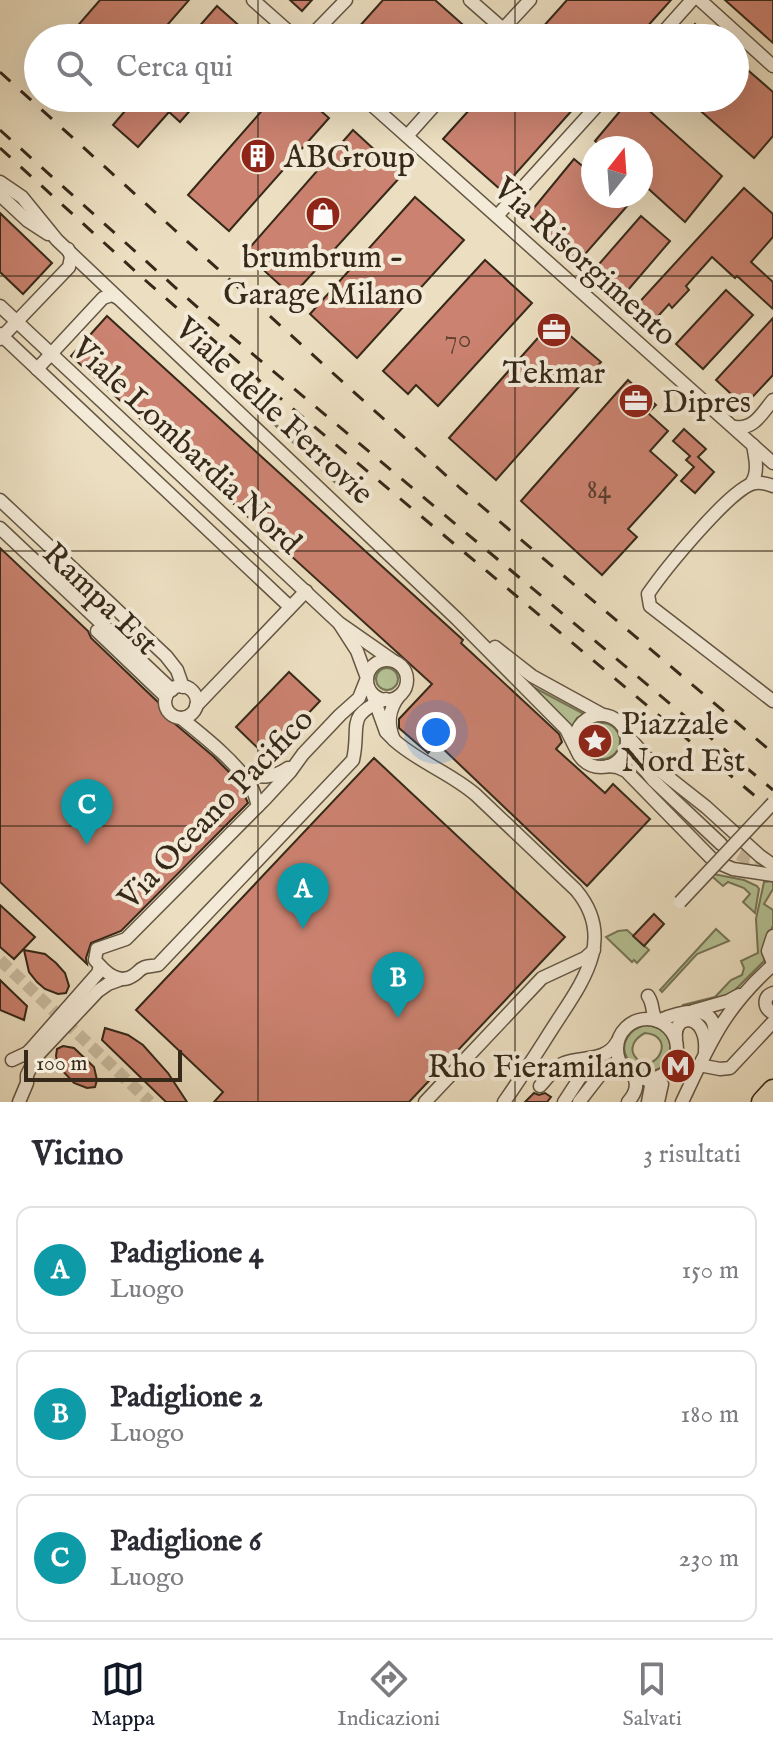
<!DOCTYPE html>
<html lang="it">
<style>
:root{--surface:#fff;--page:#f7f7f7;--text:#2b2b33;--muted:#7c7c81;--line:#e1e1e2;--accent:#111827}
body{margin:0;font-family:"IM FELL English",serif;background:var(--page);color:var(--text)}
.compass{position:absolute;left:581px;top:136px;width:72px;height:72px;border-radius:50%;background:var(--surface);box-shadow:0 8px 32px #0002;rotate:17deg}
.scale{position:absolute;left:24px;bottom:20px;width:158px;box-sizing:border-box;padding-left:8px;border:4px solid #362919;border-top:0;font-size:22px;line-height:28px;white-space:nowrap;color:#362919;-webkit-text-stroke:6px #f3ead7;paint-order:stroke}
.you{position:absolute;left:436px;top:732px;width:28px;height:28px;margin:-20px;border:6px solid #fff;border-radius:50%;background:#1a73e8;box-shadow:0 0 0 12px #1a73e833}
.badge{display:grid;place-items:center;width:52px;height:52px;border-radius:50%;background:var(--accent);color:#fff;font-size:26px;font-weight:700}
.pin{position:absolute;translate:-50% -66px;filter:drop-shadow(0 2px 4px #0008)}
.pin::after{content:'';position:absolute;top:42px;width:28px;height:24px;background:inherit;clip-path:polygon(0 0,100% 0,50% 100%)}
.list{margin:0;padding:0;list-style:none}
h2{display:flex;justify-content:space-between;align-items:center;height:104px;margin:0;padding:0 32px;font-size:34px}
h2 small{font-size:26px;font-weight:400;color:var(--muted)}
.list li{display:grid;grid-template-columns:52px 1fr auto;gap:24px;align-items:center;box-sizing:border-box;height:128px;margin:0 16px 16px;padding:0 16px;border:2px solid var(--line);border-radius:16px}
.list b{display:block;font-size:30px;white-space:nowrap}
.list p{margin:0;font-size:26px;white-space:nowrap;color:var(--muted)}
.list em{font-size:26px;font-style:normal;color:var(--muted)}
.icon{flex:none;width:44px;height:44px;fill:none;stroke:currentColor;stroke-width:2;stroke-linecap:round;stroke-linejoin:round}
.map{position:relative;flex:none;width:773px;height:1102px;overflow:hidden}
.search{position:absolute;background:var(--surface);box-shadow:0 8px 32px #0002;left:24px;right:24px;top:24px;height:88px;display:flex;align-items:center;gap:20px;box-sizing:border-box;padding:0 28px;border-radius:44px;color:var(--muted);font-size:30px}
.sheet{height:536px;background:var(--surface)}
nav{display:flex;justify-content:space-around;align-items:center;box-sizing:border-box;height:112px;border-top:2px solid var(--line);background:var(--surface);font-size:22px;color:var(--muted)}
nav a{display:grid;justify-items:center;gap:4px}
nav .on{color:var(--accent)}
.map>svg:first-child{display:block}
</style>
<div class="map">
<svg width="773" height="1102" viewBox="0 0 773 1102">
<rect width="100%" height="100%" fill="#ecdfc1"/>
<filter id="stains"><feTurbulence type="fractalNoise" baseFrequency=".0025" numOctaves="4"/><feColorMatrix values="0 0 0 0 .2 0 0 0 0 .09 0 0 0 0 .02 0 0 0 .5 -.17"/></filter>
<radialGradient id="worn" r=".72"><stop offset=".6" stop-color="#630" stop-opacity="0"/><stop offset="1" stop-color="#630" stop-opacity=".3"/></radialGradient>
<g fill="#b5c295" stroke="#767657" stroke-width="2" fill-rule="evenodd">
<path d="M259 410 351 489 346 488 343 490Z"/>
<circle cx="387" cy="679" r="11"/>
<path d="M522 681 584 714 577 718 571 728Z"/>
<circle cx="602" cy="741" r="18"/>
<path d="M708 873 744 880 757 886 759 889 755 913 743 902 750 894 744 888 728 882 723 886Z"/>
<path d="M773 881V889L764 904 773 910V925L765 947 764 961 730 995 684 1008 683 1005 715 997 731 980 742 975 744 968 741 961 758 953 756 919 764 882Z"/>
<path d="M716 929 729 941 697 954 662 992 660 990Z"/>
<path d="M627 930 649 950 637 963 634 960 632 962 606 937 618 931Z"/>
<path d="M645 1025C685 1026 673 1080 641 1070 634 1068 630 1064 627 1058 619 1043 630 1029 645 1025ZM645 1033C678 1036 655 1076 637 1059 627 1049 635 1038 645 1033Z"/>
</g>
<g fill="#cb8270" stroke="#362919" stroke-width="2">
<path d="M100 0H189L156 38H67Z"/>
<path d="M290 0H312L302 11Z"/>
<path d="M383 0H435L470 31 463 38H349Z"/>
<path d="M567 0H671L637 38H533Z"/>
<path d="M725 0H773V43Z"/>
<path d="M217 6 253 38H189Z"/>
<path d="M695 24 711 38H683Z"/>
<path d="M735 59 773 92V136L754 158 686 98H735Z"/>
<path d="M136 98H201L180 122 169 112 138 147 113 125Z"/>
<path d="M273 98H306L329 118 229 231 188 195Z"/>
<path d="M480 98H583L501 190 443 139Z"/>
<path d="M631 98H635L722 176 685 222 641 182V148H603L595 141Z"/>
<path d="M353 130 402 175 292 296 245 253Z"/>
<path d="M574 159 593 175V196H618L628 205 579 261 528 215Z"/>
<path d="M744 188 773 214V237L751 262 773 282V309L737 276 735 278 712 257 686 286 689 290 672 308 669 304 651 324 634 308Z"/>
<path d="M415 197 464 240 357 358 310 314Z"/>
<path d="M0 213 52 263 23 294 0 272Z"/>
<path d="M641 216 670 241 622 297 593 271Z"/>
<path d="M485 260 532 303 438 406 416 385 408 394 383 371Z"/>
<path d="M726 290 753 315 703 369 676 344Z"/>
<path d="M107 316 463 640 461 643 559 734 562 742 556 749 605 793 613 784 650 819 587 886 437 743 428 753 399 728V719L432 684 71 356Z"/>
<path d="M773 318V375L744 406 716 380Z"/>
<path d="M553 321 601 362 496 480 449 438Z"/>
<path d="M628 380 656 405 648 413 668 431 650 451 677 475 628 529 637 537 602 575 521 501Z"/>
<path d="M684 429 706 449 698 457 714 472 695 493 681 481 694 467 686 460 690 456 673 441Z"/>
<path d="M0 548 88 631 91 638 160 704 167 706 174 712 172 717 175 724 213 756 231 774 244 794 248 803 121 931 91 943 86 958 87 964 0 882Z"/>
<path d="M289 672 320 701 267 757 236 727Z"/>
<path d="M374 758 565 937 409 1102H214L223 1092 136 1010Z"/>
<path d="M0 905 35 937 14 959 0 947Z"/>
<path d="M654 914 664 924 644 946 633 936Z"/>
<path d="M24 950 45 954 56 963 65 973 69 986 66 993 58 994 45 989 37 982 29 972Z"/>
<path d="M0 980 27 1006 24 1020 0 1010Z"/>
<path d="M105 1028 128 1035 143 1045 168 1073 187 1102H166L102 1040Z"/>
<path d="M63 1046 74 1048 94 1067 97 1080 95 1087 87 1088 74 1083 58 1066 56 1056 57 1049Z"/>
<path d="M534 1093 539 1095 545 1093 551 1097 547 1102H525Z"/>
</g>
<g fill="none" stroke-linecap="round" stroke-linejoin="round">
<g stroke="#c8bb9f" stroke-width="12" stroke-dasharray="12 6" stroke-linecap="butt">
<path d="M723 846 749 860 773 862"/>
<path d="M0 960 150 1102"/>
</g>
<defs>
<g id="minor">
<path d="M253 0 296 38"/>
<path d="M470 0 503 29 530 0"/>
<path d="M700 0 773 66"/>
<path d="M309 38 346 0"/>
<path d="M658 38 692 0"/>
<path d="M364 98 773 463"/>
<path d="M407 136 441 98"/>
<path d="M0 182 22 197 57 240 457 619 566 729 575 747"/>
<path d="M0 195 28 221 48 234"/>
<path d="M497 216 604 98"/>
<path d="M0 306 339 623 392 660"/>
<path d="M0 334 290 607"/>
<path d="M0 339 69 267 71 257 68 249"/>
<path d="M37 369 103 298 112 295 118 298"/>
<path d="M735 427C754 430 762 413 773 400"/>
<path d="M752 482C759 471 755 457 753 445"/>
<path d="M773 486C768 484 761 482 755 483 732 486 663 572 648 594L650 606 773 701"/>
<path d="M0 500 166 656 177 670 183 687"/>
<path d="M0 528 172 690"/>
<path d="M339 623 357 651 367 678 359 698 340 715 303 754 290 772 266 798 126 939 97 949 95 960C105 972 119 986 134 975 140 971 138 970 145 967 149 966 154 966 158 965L353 760C361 724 344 716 386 699"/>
<path d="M97 631 166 697"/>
<path d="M495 647 532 676 603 715"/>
<circle cx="387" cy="680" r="20"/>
<circle cx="181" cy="702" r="16"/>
<path d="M373 696 386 732 394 740C387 724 388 710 399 696"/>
<path d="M196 706 306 591"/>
<circle cx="601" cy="741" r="26"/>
<path d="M181 718C202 735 238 763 251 787 255 793 256 800 258 806"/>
<path d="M625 733 654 766 706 807 760 856 773 865"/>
<path d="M394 740C418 762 451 773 476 795L576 890C618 940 580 985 552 1029 536 1054 521 1078 504 1102"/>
<path d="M632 754 654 781 721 844"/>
<path d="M608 766 617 767 626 771 714 861 733 869 773 875"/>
<path d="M242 773C260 778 272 779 288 768"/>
<path d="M773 936 768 951 773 963"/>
<path d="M648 996C655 1006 650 1014 658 1021 676 1013 718 1000 714 1035"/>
<path d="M693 1011 728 1001 739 995"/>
<path d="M771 1012C763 1006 764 996 773 993"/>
<circle cx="647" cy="1049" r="30"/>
<path d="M676 1038C673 1012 708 1013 705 1051"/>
<path d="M12 1060 27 1053 32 1048 98 973 100 966"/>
<path d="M699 1065 720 1069 730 1068 773 1022"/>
<path d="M652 1078 660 1081 662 1084 658 1102"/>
<path d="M645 1079 649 1080 651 1086 648 1102"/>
<path d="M540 1086C547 1079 555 1066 564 1063 582 1056 606 1062 617 1042"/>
<path d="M19 1102 27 1083V1075L36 1057 98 991 108 984 119 980"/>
<path d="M425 1102 542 978 585 958 594 950"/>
<path d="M564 1102 592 1059"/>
<path d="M579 1102 600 1075 616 1065 624 1068"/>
<path d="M628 1102C635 1094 640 1084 632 1074"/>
<path d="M682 1102C709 1045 724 1008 773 965"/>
</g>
<path id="highway" d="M762 1102 773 1090"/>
</defs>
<use href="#minor" stroke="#645643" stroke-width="15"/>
<use href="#highway" stroke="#362919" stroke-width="23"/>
<use href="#minor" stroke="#f3ead7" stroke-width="12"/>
<use href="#highway" stroke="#ecdfc1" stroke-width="20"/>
<g stroke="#362919" stroke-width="3" stroke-dasharray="14 14" stroke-linecap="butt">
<path d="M0 72 460 488 773 753"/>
<path d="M0 130 206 315 773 790"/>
<path d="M0 148 145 280 261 382 773 811"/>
</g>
<defs>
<path id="minor-bridge" d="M680 902 773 803"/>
</defs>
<use href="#minor-bridge" stroke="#645643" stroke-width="15" stroke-linecap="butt"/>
<use href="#minor-bridge" stroke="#f3ead7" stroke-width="12"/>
</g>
<path fill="none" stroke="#362919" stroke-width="2" stroke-opacity="0.55" d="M258 0V38M515 0V38M258 98V1102M515 98V1102M0 276H773M0 551H773M0 826H773"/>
<defs>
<symbol id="building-disc" viewBox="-11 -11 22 22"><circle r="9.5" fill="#8f2418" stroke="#f3ead7"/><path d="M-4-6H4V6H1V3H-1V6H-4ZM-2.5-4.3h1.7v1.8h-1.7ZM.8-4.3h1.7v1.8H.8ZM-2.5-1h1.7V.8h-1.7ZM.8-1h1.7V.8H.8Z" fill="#fff"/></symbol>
<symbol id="shop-disc" viewBox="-11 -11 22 22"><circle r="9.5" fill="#8f2418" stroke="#f3ead7"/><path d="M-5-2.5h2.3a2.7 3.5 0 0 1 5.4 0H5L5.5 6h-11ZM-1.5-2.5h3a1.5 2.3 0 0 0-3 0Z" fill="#fff"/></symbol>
<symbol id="office-disc" viewBox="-11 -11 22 22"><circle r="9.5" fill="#8f2418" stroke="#f3ead7"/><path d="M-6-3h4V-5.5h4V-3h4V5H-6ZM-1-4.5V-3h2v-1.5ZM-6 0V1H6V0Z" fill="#fff"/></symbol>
<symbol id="sight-disc" viewBox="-11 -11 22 22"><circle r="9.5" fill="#8f2418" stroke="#f3ead7"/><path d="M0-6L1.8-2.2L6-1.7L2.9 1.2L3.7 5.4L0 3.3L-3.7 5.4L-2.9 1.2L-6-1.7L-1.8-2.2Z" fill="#fff"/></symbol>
<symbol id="metro-disc" viewBox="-11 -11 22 22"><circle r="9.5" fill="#8f2418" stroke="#f3ead7"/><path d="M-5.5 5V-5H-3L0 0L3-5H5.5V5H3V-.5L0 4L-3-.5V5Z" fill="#fff"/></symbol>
</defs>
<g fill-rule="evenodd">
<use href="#building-disc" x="238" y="136" width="40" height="40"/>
<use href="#shop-disc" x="303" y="194" width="40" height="40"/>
<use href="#office-disc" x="534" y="310" width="40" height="40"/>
<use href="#office-disc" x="616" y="381" width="40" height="40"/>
<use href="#sight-disc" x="575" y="721" width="40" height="40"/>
<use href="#metro-disc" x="658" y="1046" width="40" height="40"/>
</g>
<g text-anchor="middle" stroke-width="8" stroke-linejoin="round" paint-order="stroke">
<g font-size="28" fill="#5b3f2f">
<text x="458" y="347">70</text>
<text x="599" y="498">84</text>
</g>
<g font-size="32" fill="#362919" stroke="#f3ead7" text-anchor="start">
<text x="284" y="167">ABGroup</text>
<text x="323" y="267" text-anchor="middle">brumbrum -<tspan x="323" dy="37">Garage Milano</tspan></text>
<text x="554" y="383" text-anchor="middle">Tekmar</text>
<text x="662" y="412">Dipres</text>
<text x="621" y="734">Piazzale<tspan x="621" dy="37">Nord Est</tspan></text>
<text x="652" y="1077" text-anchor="end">Rho Fieramilano</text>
</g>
<g font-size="32" fill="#362919" stroke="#f3ead7">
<text transform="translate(586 261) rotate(42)" y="11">Via Risorgimento</text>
<text transform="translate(275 410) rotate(43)" y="11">Viale delle Ferrovie</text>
<text transform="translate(187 445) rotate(43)" y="11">Viale Lombardia Nord</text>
<text transform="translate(101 598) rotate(44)" y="11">Rampa Est</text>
<text transform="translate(215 808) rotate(-46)" y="11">Via Oceano Pacifico</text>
</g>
</g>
<rect width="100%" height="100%" filter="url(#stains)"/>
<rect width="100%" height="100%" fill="url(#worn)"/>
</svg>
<svg class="compass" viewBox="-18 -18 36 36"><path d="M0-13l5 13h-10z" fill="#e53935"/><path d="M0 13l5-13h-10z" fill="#7c7c81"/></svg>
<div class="scale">100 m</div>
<div class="you"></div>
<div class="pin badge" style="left:303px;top:929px;background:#0f9aa8">A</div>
<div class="pin badge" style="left:398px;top:1018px;background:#0f9aa8">B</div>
<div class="pin badge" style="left:87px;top:845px;background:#0f9aa8">C</div>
<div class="search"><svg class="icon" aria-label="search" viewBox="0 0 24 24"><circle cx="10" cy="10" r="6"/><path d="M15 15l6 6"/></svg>Cerca qui</div>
</div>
<section class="sheet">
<h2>Vicino<small>3 risultati</small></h2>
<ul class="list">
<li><span class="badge" style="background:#0f9aa8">A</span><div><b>Padiglione 4</b><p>Luogo</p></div><em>150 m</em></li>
<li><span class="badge" style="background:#0f9aa8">B</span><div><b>Padiglione 2</b><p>Luogo</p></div><em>180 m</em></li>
<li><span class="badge" style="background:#0f9aa8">C</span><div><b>Padiglione 6</b><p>Luogo</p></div><em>230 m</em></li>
</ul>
</section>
<nav>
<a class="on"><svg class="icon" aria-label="map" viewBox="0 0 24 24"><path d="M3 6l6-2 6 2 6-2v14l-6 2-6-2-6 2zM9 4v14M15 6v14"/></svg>Mappa</a>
<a><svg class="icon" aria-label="directions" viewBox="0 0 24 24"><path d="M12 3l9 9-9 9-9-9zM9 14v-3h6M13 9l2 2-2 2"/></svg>Indicazioni</a>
<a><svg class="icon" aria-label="saved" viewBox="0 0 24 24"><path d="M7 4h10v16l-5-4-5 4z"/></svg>Salvati</a>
</nav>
